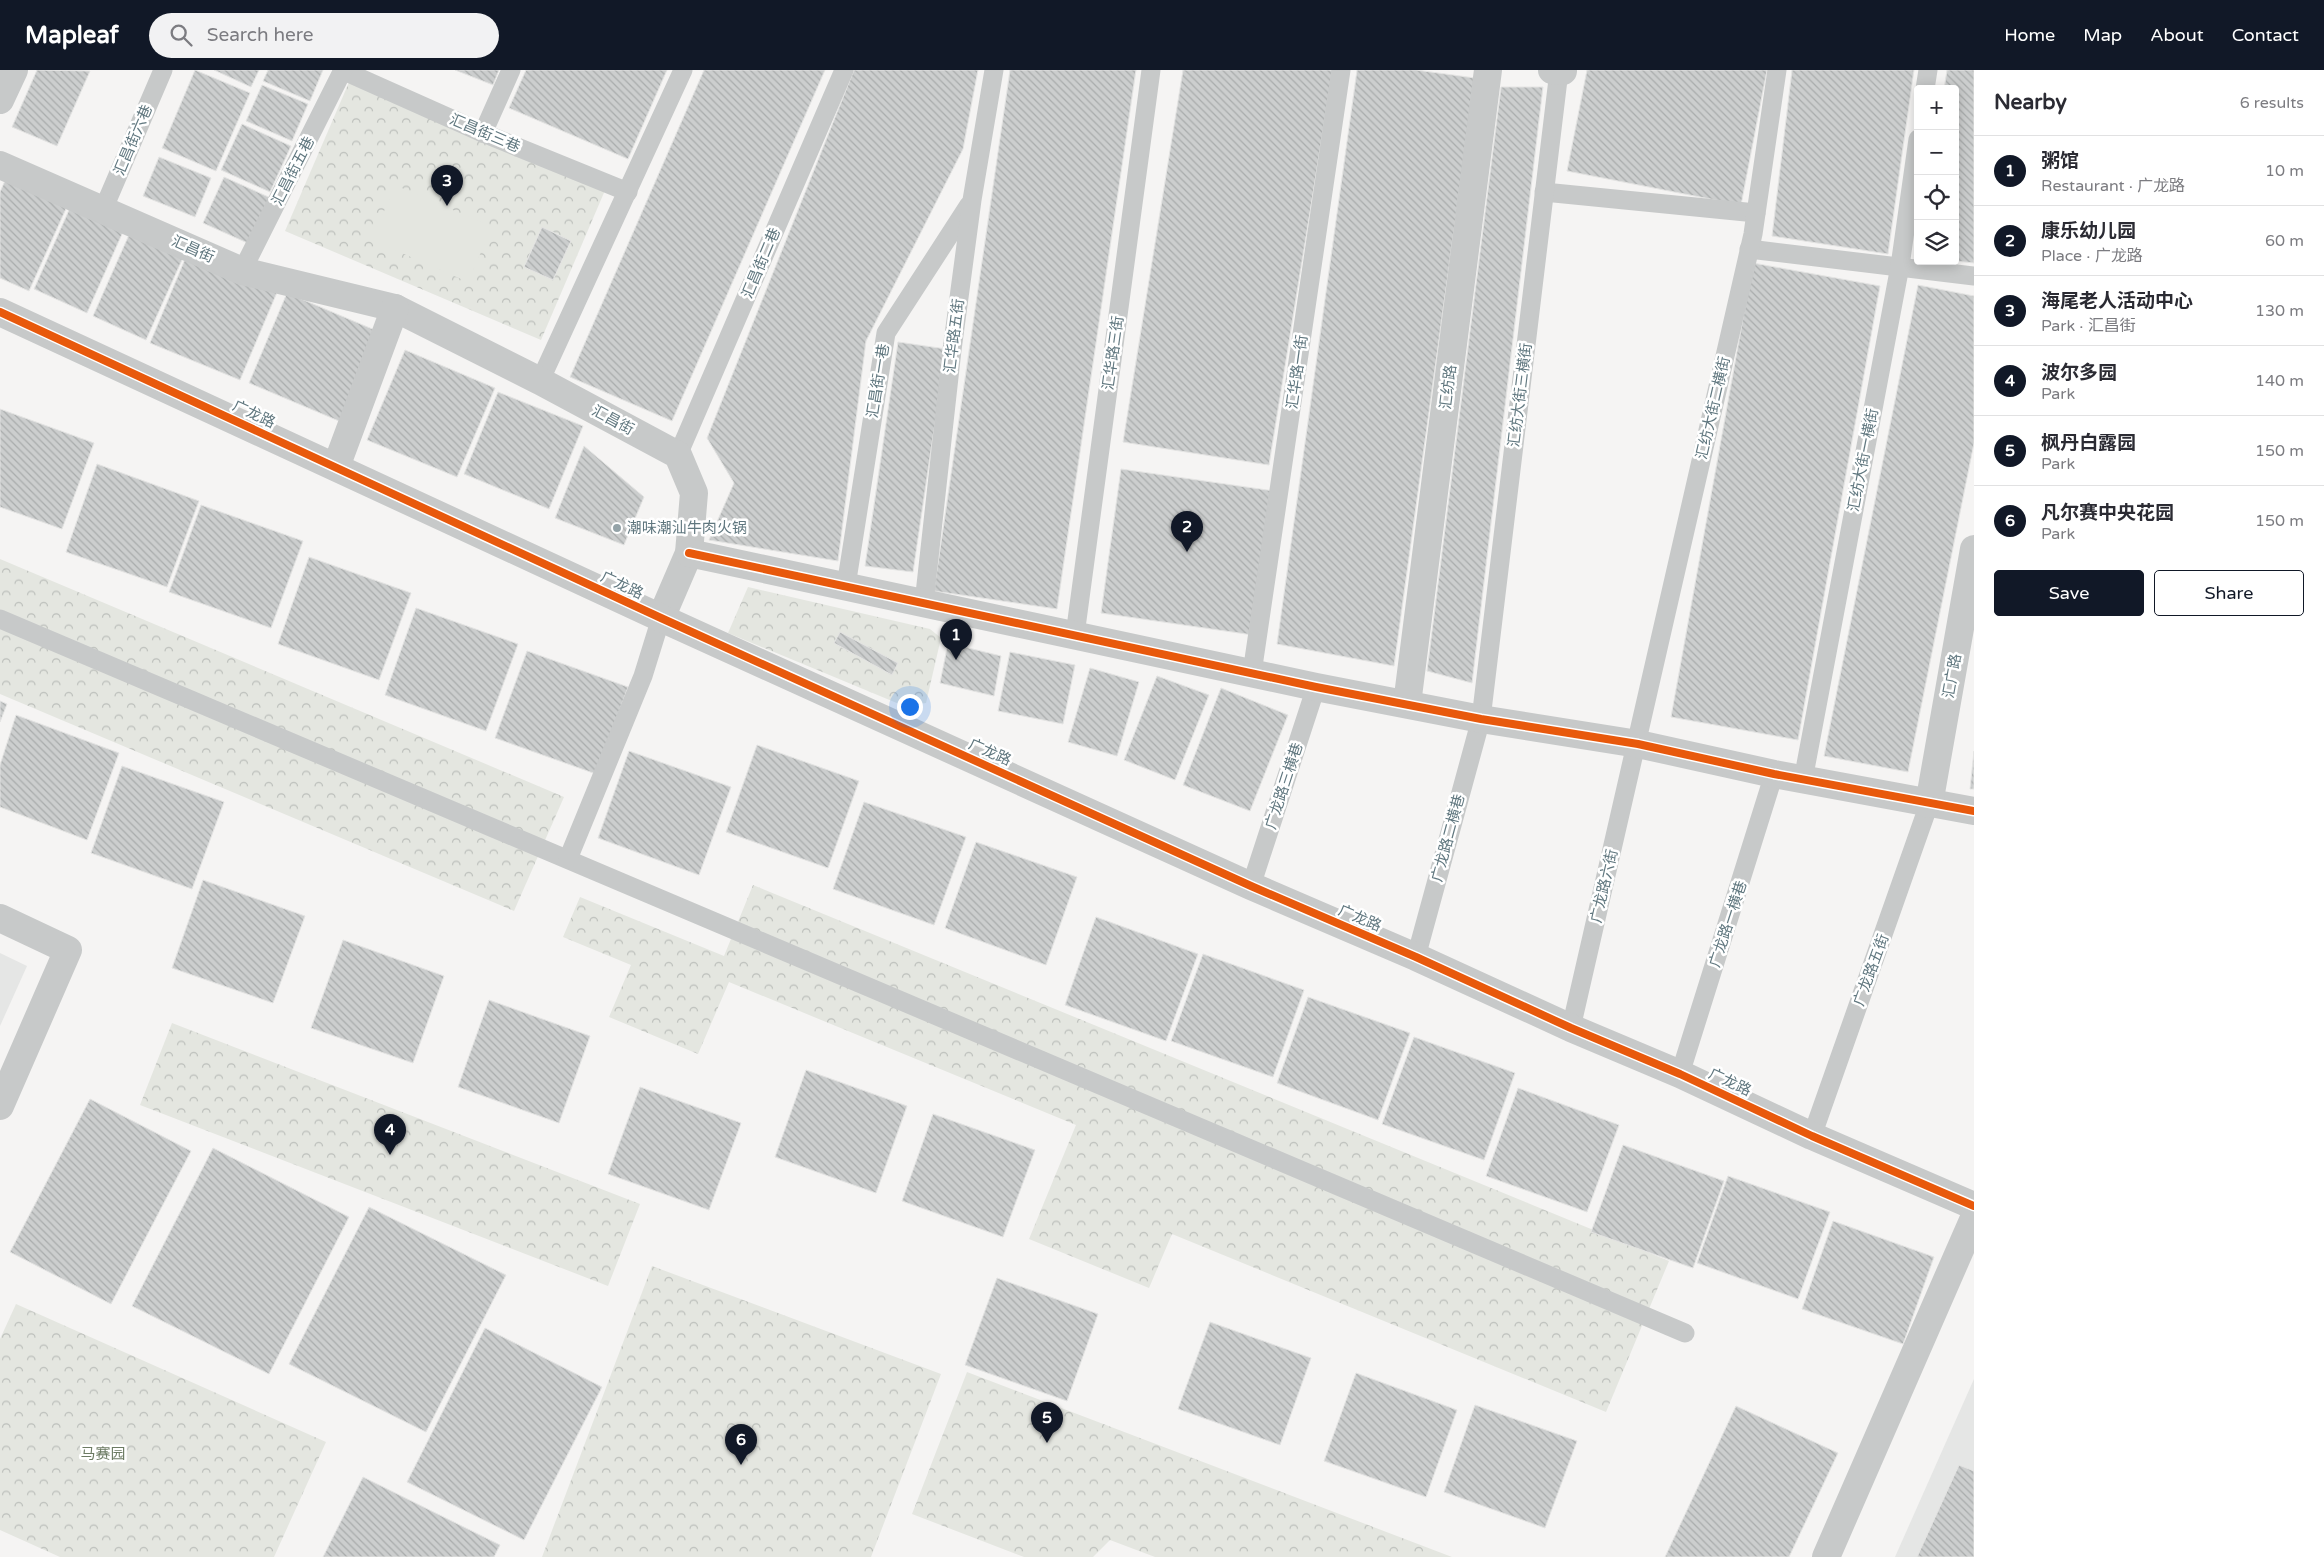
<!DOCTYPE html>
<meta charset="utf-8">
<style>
:root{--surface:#fff;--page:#f2f2f3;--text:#2b2b33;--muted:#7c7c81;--line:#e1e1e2;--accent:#111827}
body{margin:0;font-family:"Varela Round","Noto Sans SC",sans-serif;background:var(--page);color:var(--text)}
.controls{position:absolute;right:15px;top:15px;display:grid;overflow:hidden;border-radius:5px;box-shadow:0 2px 12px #0003}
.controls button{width:45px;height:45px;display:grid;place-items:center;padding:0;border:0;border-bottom:1px solid var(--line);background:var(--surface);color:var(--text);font:25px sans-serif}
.you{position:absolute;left:909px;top:636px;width:18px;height:18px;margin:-12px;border:4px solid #fff;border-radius:50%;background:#1a73e8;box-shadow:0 0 0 8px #1a73e833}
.badge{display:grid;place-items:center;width:32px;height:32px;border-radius:50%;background:var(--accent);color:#fff;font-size:16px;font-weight:700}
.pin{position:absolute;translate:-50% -41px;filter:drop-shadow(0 1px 2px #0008)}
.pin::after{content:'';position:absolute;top:26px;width:18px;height:15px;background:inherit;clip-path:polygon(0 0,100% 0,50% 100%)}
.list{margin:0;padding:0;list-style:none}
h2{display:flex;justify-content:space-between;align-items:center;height:65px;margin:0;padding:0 20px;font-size:21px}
h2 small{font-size:16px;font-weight:400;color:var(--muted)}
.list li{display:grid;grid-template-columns:32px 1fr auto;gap:15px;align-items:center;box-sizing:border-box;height:70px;padding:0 20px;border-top:1px solid var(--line)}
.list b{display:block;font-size:19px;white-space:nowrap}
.list p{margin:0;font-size:16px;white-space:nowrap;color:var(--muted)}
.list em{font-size:16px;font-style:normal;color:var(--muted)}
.actions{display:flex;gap:10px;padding:15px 20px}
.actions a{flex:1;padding:11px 0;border:1px solid var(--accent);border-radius:5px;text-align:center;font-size:18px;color:var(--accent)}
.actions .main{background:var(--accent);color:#fff}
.icon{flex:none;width:28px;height:28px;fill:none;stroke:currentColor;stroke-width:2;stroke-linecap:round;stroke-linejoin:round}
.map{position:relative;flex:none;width:1974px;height:1487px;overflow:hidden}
header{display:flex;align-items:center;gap:30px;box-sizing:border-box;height:70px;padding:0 25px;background:var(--accent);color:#fff}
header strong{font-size:24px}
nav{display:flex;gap:28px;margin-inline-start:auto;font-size:18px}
.search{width:350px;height:45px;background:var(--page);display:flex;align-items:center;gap:12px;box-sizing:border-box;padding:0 18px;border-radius:28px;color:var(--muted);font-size:19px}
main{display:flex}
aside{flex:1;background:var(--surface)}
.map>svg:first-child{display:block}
</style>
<header>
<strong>Mapleaf</strong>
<div class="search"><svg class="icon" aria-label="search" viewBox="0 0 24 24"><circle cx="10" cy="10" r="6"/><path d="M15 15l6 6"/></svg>Search here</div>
<nav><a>Home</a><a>Map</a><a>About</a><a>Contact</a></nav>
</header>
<main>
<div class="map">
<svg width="1974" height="1487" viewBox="0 0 1974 1487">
<defs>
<pattern id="park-crowns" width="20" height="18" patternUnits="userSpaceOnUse" patternTransform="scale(1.25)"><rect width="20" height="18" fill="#e4e6e0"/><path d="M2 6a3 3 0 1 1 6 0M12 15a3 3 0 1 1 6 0" fill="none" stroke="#bcbfbb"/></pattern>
<pattern id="building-back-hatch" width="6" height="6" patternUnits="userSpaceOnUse" patternTransform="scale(1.25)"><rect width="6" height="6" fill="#cccece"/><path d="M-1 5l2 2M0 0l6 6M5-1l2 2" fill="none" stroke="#a9acac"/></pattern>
</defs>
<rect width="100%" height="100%" fill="#f5f4f3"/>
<g fill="#e5e6e5">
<path d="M0 883 27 896 0 956Z"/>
<path d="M1974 1309V1487H1895Z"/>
</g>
<g fill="url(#park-crowns)">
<path d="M353 3 609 111 541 270 285 161Z"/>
<path d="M0 489 564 727 514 841 0 624Z"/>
<path d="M748 517 930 559 941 568 926 633 904 636 728 563Z"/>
<path d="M753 815 1669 1191 1606 1342 1172 1164 1149 1218 1029 1169 1076 1055 729 912 698 984 609 947 631 895 563 867 580 827 724 886Z"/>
<path d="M172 953 640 1134 608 1216 140 1035Z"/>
<path d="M652 1196 941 1304 871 1487H542Z"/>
<path d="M16 1234 326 1372 274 1487H60L0 1460V1269Z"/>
<path d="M967 1302 1452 1487H1155L1110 1470 1093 1487H1024L912 1444Z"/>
</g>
<path fill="#e4e6e0" d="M395 115 492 157 468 212 372 170Z"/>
<g fill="url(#building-back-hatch)" stroke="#e4e4e3">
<path d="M37 0 90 1 57 76 12 57Z"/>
<path d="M195 0 250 23 216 101 162 78Z"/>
<path d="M214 0H259L251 17Z"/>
<path d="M268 0H323L310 31 263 11Z"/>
<path d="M455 0H499L493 15Z"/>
<path d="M526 0H667L628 89 509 38Z"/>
<path d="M704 0H825L672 351 570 307Z"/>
<path d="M854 0H978L963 79 866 271 838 491 709 470 734 413 707 368Z"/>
<path d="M1010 0H1136L1057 539 934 521Z"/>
<path d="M1183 0H1333L1269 395 1123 372Z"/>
<path d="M1357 0H1416L1475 8 1394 596 1277 574Z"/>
<path d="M1587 0H1767L1741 135 1567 101Z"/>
<path d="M1792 0H1914L1888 184 1772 166Z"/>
<path d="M1947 0H1974V193L1955 191V19H1944Z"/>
<path d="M262 15 308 34 292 71 246 51Z"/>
<path d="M1501 17H1543L1472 613 1427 601Z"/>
<path d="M242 54 291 76 270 122 221 100Z"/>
<path d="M159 87 211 108 195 147 143 126Z"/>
<path d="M8 104 69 132 29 221 0 208V122Z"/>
<path d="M224 107 273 129 252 175 203 153Z"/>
<path d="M73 131 126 155 87 243 34 219Z"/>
<path d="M542 157 571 171 553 210 524 197Z"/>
<path d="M132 158 186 181 146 270 93 246Z"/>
<path d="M1918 168V187H1915Z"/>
<path d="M188 182 278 220 240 310 150 273Z"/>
<path d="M1753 193 1880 216 1798 670 1671 647Z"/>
<path d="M1918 215 1974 226V373L1908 702 1824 686Z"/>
<path d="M287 223 377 261 339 351 249 313Z"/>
<path d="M898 272 946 279 913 502 865 496Z"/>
<path d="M405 280 495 318 457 407 367 370Z"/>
<path d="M498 322 583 356 549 439 464 404Z"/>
<path d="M0 339 94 373 62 459 0 437Z"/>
<path d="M584 376 644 427 624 475 555 448Z"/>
<path d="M97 394 199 431 167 517 66 482Z"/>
<path d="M1121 399 1274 421 1253 565 1101 543Z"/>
<path d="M201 435 303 471 271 558 169 522Z"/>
<path d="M309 487 411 523 379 610 278 574Z"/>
<path d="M416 538 518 574 486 661 385 625Z"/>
<path d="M840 562 898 593 892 605 834 573Z"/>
<path d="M948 573 1001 586 994 626 940 613Z"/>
<path d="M527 581 628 617 596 704 495 668Z"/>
<path d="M1010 582 1075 595 1063 654 998 641Z"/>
<path d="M1090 598 1139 612 1117 686 1068 672Z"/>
<path d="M1157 606 1209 625 1175 710 1124 690Z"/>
<path d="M1221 618 1288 645 1250 741 1183 715Z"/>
<path d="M0 631 7 634 0 652Z"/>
<path d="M16 645 119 683 87 770 0 737V695Z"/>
<path d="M757 675 859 711 828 798 726 762Z"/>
<path d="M629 681 731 717 699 805 598 768Z"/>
<path d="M1974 681V719H1970Z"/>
<path d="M122 696 224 732 192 819 91 783Z"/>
<path d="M864 732 966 767 934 855 833 819Z"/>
<path d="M976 772 1077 807 1046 895 945 858Z"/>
<path d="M203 810 305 846 273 933 172 898Z"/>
<path d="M1096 847 1198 884 1166 971 1065 935Z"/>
<path d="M343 870 444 906 413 993 311 958Z"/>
<path d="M1203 884 1304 920 1273 1007 1171 971Z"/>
<path d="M1308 927 1410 963 1378 1050 1277 1013Z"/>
<path d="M489 930 590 966 559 1053 458 1017Z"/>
<path d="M1414 967 1515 1003 1484 1090 1382 1054Z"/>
<path d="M806 1000 907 1036 876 1123 775 1087Z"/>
<path d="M640 1017 741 1053 709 1140 608 1104Z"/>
<path d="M1518 1018 1619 1055 1587 1142 1486 1106Z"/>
<path d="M90 1029 191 1081 111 1234 10 1182Z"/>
<path d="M933 1044 1035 1080 1003 1167 902 1131Z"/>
<path d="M1623 1075 1724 1111 1693 1198 1591 1162Z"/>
<path d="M213 1078 349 1147 269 1304 132 1236Z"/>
<path d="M1728 1106 1830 1142 1798 1229 1697 1193Z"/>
<path d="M369 1137 506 1205 426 1362 289 1294Z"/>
<path d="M1833 1151 1934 1187 1903 1274 1802 1239Z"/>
<path d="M997 1208 1098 1244 1067 1331 965 1295Z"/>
<path d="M1210 1252 1311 1288 1280 1375 1178 1339Z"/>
<path d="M485 1258 602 1317 524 1470 407 1412Z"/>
<path d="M1356 1303 1457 1340 1426 1427 1324 1391Z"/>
<path d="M1475 1335 1577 1371 1545 1458 1444 1422Z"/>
<path d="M1736 1336 1838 1383 1789 1487H1665Z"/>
<path d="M1959 1395 1974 1401V1487H1917Z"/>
<path d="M363 1407 500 1475 494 1487H323Z"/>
</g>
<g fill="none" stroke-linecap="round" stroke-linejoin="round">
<g stroke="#c7c9c9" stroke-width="19">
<path d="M342 0 483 63 628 122"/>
<path d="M1925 19 1928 0"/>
<path d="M483 63 511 0"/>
<path d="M1544 122 1756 143"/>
<path d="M103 140 163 0"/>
<path d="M1749 179 1974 206"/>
<path d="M242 201 343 0"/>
<path d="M540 311 683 0"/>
<path d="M678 385 844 0"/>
<path d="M846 516 886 263 969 135"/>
<path d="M924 533 952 280 972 130 994 0"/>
<path d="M0 549 1685 1263"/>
<path d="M1075 565 1151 0"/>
<path d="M1252 603 1341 0"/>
<path d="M1803 710 1900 196 1918 69"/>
<path d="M568 789 643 606 661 548"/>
<path d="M1251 816 1316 617"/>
<path d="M1416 887 1481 649 1559 1"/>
<path d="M1571 958 1753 164 1777 0"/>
<path d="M1680 1004 1774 704"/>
<path d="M1812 1066 1929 734"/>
</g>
<g stroke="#c7c9c9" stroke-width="28">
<path d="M1552 0 1563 1"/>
<path d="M0 30 14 0"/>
<path d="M0 95 242 201 395 238 540 311 678 385 694 423 689 483 661 548"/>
<path d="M0 242 661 548 1251 816 1416 887 1571 958 1680 1004 1812 1066 1974 1136"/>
<path d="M336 397 395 238"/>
<path d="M689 483 1316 617 1481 649 1638 674 1774 704 1974 741"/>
<path d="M1407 634 1488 0"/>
<path d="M1929 734 1974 479"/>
<path d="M0 848 68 880 0 1036"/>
<path d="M1826 1487 1974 1148"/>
</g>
<defs>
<g id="cycleway">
<path d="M0 242 661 548 1251 816 1416 887 1571 958 1680 1004 1812 1066 1974 1136"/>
<path d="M689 483 1316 617 1481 649 1638 674 1774 704 1974 741"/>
</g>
</defs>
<use href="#cycleway" stroke="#fff" stroke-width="11"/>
<use href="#cycleway" stroke="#e8590c" stroke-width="8"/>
</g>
<circle fill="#94a3a8" stroke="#fff" stroke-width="2" cx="617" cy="458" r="5"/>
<g text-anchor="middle" stroke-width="5" stroke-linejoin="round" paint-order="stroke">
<g font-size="15" fill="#60777f" stroke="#fff">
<text transform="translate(485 63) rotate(23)" y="5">汇昌街三巷</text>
<text transform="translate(133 70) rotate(-67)" y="5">汇昌街六巷</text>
<text transform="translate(293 101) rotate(-63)" y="5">汇昌街五巷</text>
<text transform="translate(193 179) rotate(24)" y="5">汇昌街</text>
<text transform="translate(761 193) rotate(-67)" y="5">汇昌街二巷</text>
<text transform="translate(954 266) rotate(-83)" y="5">汇华路五街</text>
<text transform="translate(1113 283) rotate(-82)" y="5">汇华路三街</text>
<text transform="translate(1297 302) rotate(-82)" y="5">汇华路一街</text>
<text transform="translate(878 311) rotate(-81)" y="5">汇昌街一巷</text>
<text transform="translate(1448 317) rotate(-83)" y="5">汇纺路</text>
<text transform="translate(1520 325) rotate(-83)" y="5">汇纺大街三横街</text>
<text transform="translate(1713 338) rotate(-77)" y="5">汇纺大街二横街</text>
<text transform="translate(254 344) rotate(25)" y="5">广龙路</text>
<text transform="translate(613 350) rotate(28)" y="5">汇昌街</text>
<text transform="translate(1863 390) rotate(-79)" y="5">汇纺大街一横街</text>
<text transform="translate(622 515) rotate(25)" y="5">广龙路</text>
<text transform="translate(1952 606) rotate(-80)" y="5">汇广路</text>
<text transform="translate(990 682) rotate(24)" y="5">广龙路</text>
<text transform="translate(1284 716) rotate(-72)" y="5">广龙路三横巷</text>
<text transform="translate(1448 768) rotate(-75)" y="5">广龙路二横巷</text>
<text transform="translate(1604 816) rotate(-77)" y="5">广龙路六街</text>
<text transform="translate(1360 848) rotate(23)" y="5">广龙路</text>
<text transform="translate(1728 854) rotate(-72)" y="5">广龙路一横巷</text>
<text transform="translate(1871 900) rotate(-70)" y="5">广龙路五街</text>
<text transform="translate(1730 1012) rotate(25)" y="5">广龙路</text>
</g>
<g font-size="15" fill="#60777f" stroke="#fff" text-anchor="start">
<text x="627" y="463">潮味潮汕牛肉火锅</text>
</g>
<g font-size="15" fill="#6c7b63" stroke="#fff">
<text x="103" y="1389">马赛园</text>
</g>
</g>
</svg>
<div class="controls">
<button>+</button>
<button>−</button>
<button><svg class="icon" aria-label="locate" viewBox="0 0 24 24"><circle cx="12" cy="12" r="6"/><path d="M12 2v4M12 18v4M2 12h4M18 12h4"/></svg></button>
<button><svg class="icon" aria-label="layers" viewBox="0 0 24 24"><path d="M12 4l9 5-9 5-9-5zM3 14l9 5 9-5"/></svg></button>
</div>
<div class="you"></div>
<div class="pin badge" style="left:956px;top:590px">1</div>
<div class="pin badge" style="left:1187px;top:482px">2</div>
<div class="pin badge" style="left:447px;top:136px">3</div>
<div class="pin badge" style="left:390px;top:1085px">4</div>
<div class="pin badge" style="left:1047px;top:1373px">5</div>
<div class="pin badge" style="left:741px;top:1395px">6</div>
</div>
<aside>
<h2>Nearby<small>6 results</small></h2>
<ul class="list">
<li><span class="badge">1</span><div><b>粥馆</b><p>Restaurant · 广龙路</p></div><em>10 m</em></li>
<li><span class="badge">2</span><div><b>康乐幼儿园</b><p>Place · 广龙路</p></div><em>60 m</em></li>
<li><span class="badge">3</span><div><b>海尾老人活动中心</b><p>Park · 汇昌街</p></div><em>130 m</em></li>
<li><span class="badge">4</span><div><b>波尔多园</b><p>Park</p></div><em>140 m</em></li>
<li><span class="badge">5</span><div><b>枫丹白露园</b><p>Park</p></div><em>150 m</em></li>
<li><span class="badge">6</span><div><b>凡尔赛中央花园</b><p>Park</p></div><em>150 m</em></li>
</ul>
<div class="actions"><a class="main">Save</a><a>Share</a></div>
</aside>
</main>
